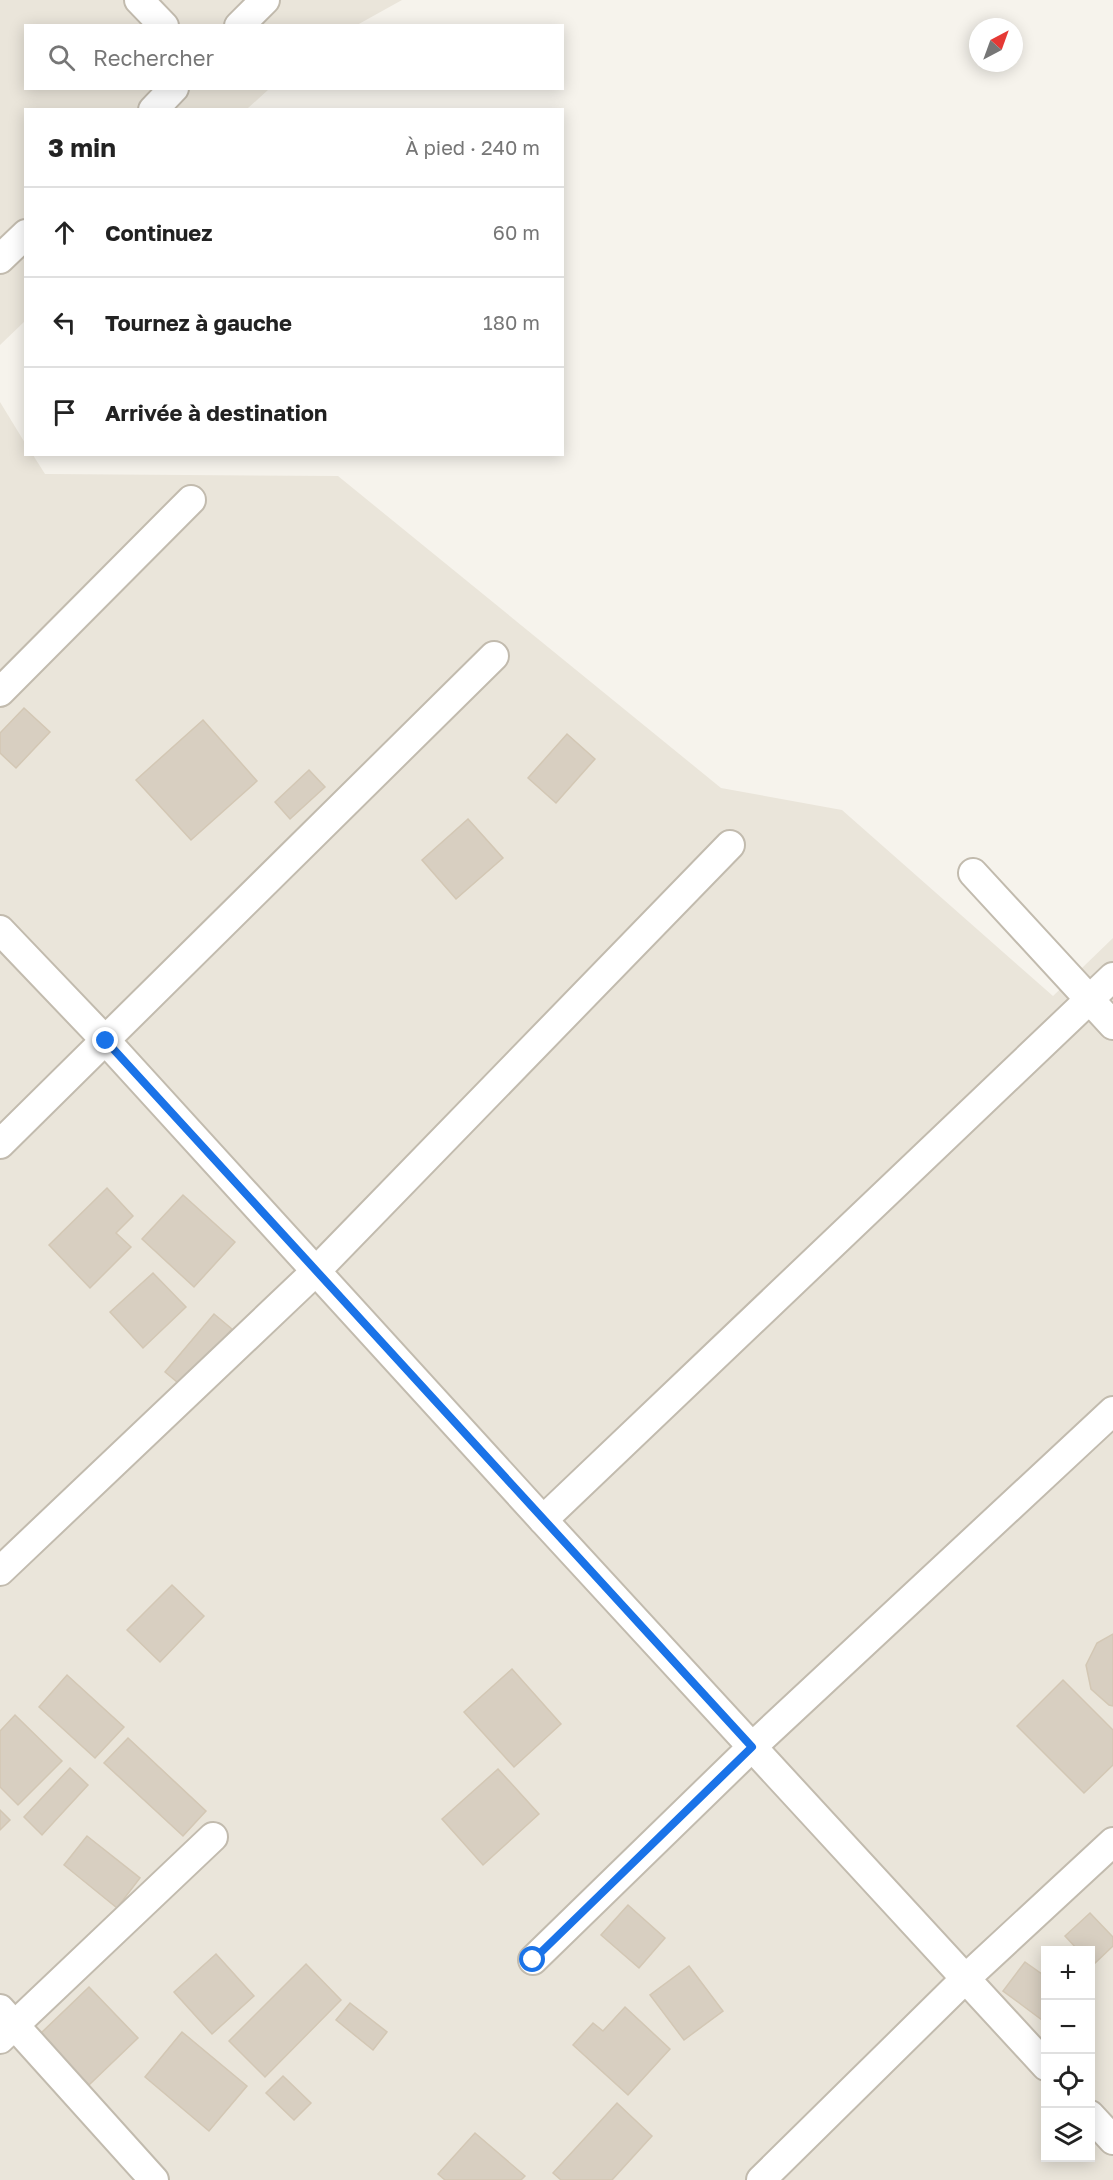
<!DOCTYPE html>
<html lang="fr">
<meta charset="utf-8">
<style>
:root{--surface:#fff;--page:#f6f6f6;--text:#222;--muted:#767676;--line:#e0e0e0}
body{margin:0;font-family:"Golos Text",sans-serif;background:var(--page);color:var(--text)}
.controls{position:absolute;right:18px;bottom:18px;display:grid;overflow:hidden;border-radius:0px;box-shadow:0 3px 15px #0003}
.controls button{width:54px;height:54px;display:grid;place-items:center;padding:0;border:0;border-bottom:2px solid var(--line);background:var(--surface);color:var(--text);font:30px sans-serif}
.compass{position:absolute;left:969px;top:18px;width:54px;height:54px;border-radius:50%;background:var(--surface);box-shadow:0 3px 15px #0003;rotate:41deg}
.stop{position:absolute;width:18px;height:18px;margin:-14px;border:4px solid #1a73e8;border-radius:50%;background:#fff}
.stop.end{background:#1a73e8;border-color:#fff;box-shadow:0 2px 6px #0008}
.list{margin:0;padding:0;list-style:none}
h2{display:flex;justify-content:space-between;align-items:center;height:78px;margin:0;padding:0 24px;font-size:26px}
h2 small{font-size:20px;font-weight:400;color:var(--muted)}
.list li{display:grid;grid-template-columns:39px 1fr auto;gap:18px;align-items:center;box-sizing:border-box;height:90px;padding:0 24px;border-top:2px solid var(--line)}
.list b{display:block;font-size:22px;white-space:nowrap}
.list em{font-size:20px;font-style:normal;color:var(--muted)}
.icon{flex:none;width:33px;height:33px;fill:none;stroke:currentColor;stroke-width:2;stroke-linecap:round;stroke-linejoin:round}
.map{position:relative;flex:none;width:1113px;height:2180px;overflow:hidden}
.search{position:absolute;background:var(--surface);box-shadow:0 3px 15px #0003;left:24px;top:24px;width:540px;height:66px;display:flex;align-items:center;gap:15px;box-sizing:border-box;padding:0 21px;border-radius:0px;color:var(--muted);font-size:22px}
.panel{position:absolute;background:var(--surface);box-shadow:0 3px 15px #0003;left:24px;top:108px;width:540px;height:348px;border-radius:0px}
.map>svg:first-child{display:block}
</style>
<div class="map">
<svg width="1113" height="2180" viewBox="0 0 1113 2180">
<rect width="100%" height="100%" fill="#f6f3ec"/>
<g fill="#eae5da" fill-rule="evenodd">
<path d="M0 0H402L357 25 26 26V88L269 89 247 109 26 110 25 321 0 345Z"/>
<path d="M0 402 25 443 26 454 33 455 45 474 338 476 721 788 842 810 1053 996 1113 938V2180H0ZM1046 1950H1090V2158H1046Z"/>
</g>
<g fill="#d8cfc1" stroke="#d3c7b4" stroke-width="1.5">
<path d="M24 708 50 732 16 768 0 753V733Z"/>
<path d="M203 720 257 781 191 840 136 780Z"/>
<path d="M567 734 595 759 556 803 528 778Z"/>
<path d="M309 770 325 787 290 819 275 802Z"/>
<path d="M468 819 503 858 456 899 422 860Z"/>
<path d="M107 1188 133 1216 116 1233 131 1247 90 1288 49 1245Z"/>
<path d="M183 1195 235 1242 194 1287 142 1239Z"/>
<path d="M153 1273 186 1307 143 1348 110 1312Z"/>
<path d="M214 1314 232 1329 183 1387 165 1372Z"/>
<path d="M172 1585 204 1616 160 1662 127 1630Z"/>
<path d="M1113 1634V1706L1109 1705 1091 1689 1086 1665 1097 1643Z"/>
<path d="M512 1669 561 1724 514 1767 464 1712Z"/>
<path d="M67 1675 124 1727 95 1758 39 1707Z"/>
<path d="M1063 1680 1113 1730V1765L1084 1793 1017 1726Z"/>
<path d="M15 1715 62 1761 18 1805 0 1787V1731Z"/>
<path d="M128 1738 206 1811 183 1836 104 1763Z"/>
<path d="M70 1768 88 1785 42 1835 24 1817Z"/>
<path d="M498 1769 539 1814 483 1865 442 1819Z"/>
<path d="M0 1810 10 1820 0 1830Z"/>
<path d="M87 1836 140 1878 117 1908 64 1865Z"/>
<path d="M628 1905 665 1938 639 1968 601 1935Z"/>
<path d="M1090 1913 1113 1937V1946L1092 1966 1090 1950H1078L1065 1936Z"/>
<path d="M216 1954 254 1996 212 2034 174 1992Z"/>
<path d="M1025 1962 1046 1977V2015L1042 2020 1003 1991Z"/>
<path d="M306 1964 341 2000 265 2077 229 2041Z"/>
<path d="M689 1966 723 2011 684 2040 650 1995Z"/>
<path d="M89 1987 138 2038 89 2085 40 2034Z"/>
<path d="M350 2003 387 2032 373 2050 336 2020Z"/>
<path d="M625 2007 670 2049 628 2095 573 2045 593 2023 603 2031Z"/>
<path d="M182 2032 247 2086 209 2131 145 2077Z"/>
<path d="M283 2076 311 2103 294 2120 266 2093Z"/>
<path d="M617 2103 652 2136 612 2180H561L553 2173Z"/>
<path d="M475 2133 525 2176 521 2180H445L438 2174Z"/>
</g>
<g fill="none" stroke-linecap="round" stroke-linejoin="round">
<defs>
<g id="minor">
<path d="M139 0 164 26"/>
<path d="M239 26 265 0"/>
<path d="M153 110 174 88"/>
<path d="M0 259 26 234"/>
<path d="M0 692 191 500"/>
<path d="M973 873 1113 1025"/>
<path d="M0 930 106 1041 543 1520 1046 2066"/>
<path d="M0 1144 494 656"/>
<path d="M543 1520 1113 977"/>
<path d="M0 1571 316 1271 730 845"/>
<path d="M533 1960 752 1747 1113 1411"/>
<path d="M0 2009 154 2180"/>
<path d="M0 2039 213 1837"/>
<path d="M1090 2115 1113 2140"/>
<path d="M761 2180 965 1979 1113 1842"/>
</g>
</defs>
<use href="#minor" stroke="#c2bbae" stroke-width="32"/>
<use href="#minor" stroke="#fff" stroke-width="28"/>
</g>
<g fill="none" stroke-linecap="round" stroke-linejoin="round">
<path stroke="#1a73e8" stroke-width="8" d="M106 1041 752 1747 533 1960"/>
</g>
</svg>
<div class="controls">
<button>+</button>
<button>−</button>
<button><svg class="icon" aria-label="locate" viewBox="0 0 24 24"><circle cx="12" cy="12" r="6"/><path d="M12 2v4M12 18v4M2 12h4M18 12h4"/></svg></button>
<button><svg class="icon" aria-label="layers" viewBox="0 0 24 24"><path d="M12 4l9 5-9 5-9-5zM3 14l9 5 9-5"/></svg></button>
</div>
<svg class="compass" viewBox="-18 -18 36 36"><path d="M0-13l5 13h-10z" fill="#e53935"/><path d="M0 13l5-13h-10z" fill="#767676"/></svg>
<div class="stop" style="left:533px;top:1960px"></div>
<div class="stop end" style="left:106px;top:1041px"></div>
<div class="search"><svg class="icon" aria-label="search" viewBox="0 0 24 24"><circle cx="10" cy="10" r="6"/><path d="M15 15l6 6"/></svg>Rechercher</div>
<section class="panel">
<h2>3 min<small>À pied · 240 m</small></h2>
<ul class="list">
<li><svg class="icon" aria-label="ahead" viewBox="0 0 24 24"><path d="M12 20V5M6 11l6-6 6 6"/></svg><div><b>Continuez</b></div><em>60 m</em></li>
<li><svg class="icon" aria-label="left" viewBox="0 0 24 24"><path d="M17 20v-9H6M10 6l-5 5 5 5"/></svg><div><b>Tournez à gauche</b></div><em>180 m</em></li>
<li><svg class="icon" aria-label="arrive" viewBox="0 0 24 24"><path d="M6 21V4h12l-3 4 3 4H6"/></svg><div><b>Arrivée à destination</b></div></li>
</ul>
</section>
</div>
